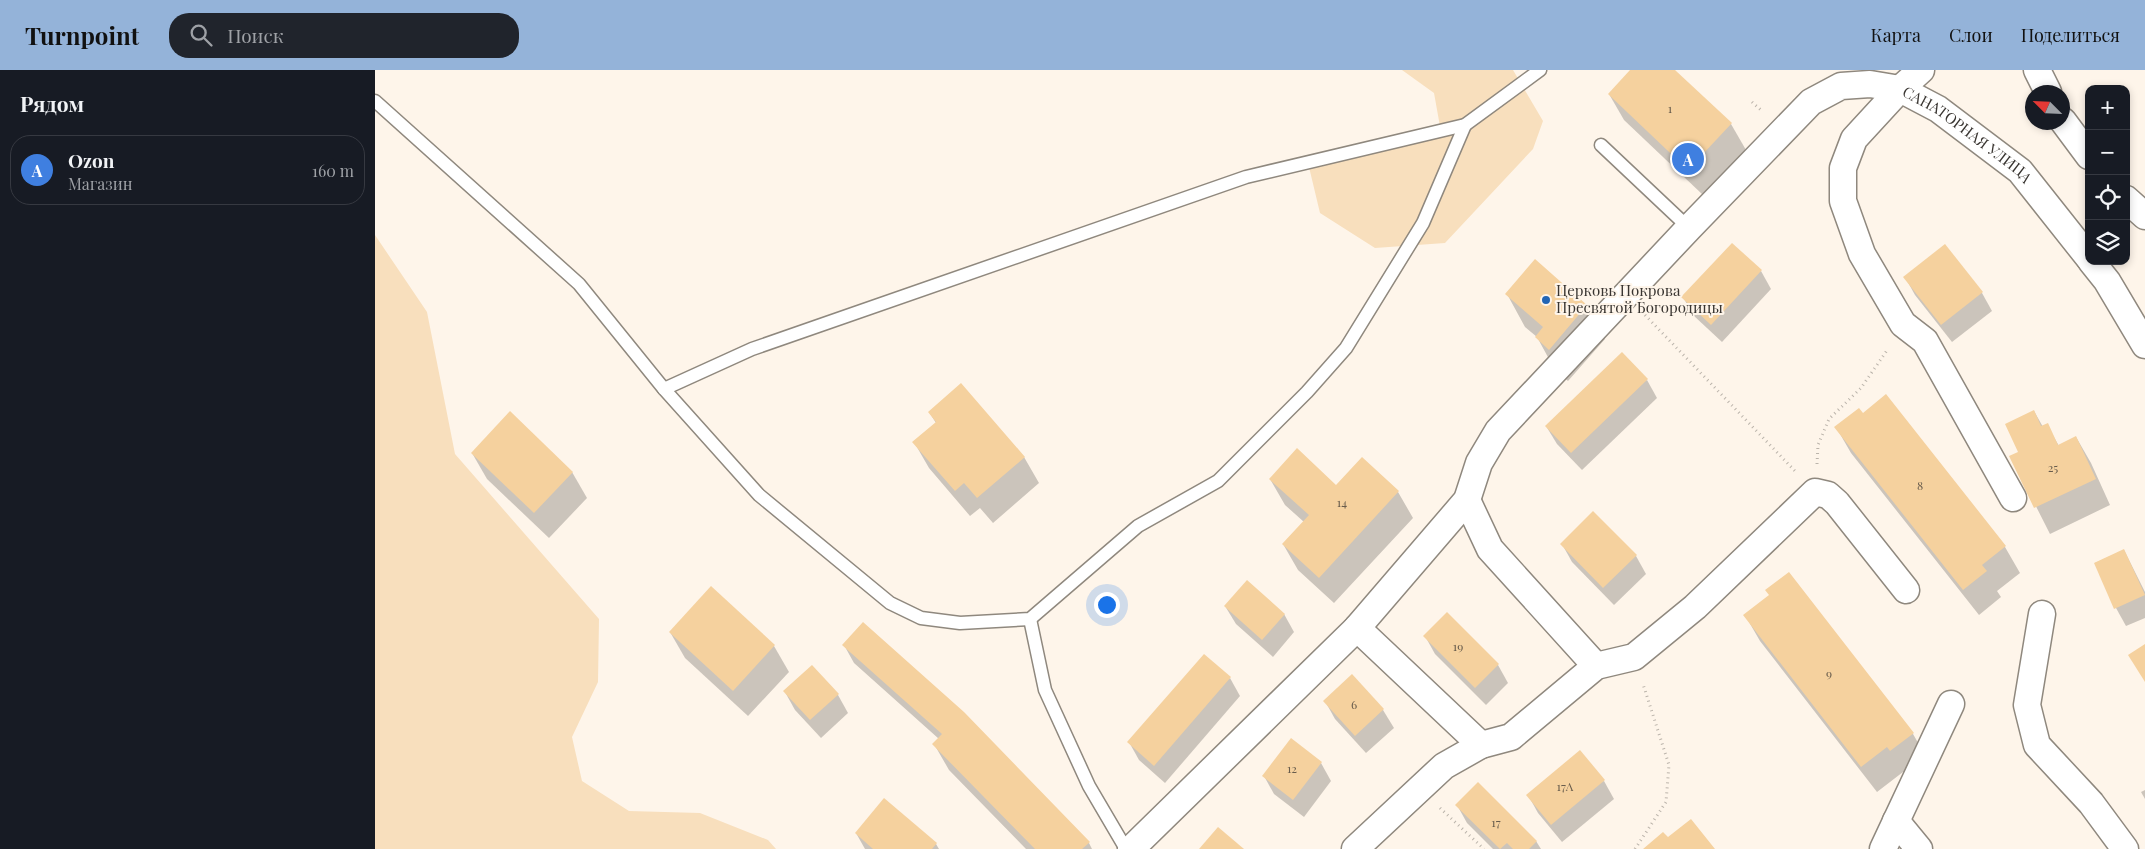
<!DOCTYPE html>
<html lang="ru">
<meta charset="utf-8">
<style>
:root{--surface:#171b24;--page:#20242c;--text:#f1f3f6;--muted:#9ea1a6;--line:#363941;--accent:#94b3d9}
body{margin:0;font-family:"Playfair Display",serif;background:var(--page);color:var(--text)}
.controls{position:absolute;right:15px;top:15px;display:grid;overflow:hidden;border-radius:10px;box-shadow:0 2px 8px #0003}
.controls button{width:45px;height:45px;display:grid;place-items:center;padding:0;border:0;border-bottom:1px solid var(--line);background:var(--surface);color:var(--text);font:25px sans-serif}
.compass{position:absolute;left:1650px;top:15px;width:45px;height:45px;border-radius:50%;background:var(--surface);box-shadow:0 2px 8px #0003;rotate:294deg}
.you{position:absolute;left:731px;top:534px;width:18px;height:18px;margin:-12px;border:4px solid #fff;border-radius:50%;background:#1a73e8;box-shadow:0 0 0 8px #1a73e833}
.badge{display:grid;place-items:center;width:32px;height:32px;border-radius:50%;background:var(--accent);color:#fff;font-size:16px;font-weight:700}
.pin{position:absolute;translate:-50% -50%;border:2px solid #fff;box-shadow:0 1px 5px #0006}
.list{margin:0;padding:0;list-style:none}
h2{display:flex;justify-content:space-between;align-items:center;height:65px;margin:0;padding:0 20px;font-size:21px}
h2 small{font-size:16px;font-weight:400;color:var(--muted)}
.list li{display:grid;grid-template-columns:32px 1fr auto;gap:15px;align-items:center;box-sizing:border-box;height:70px;margin:0 10px 10px;padding:0 10px;border:1px solid var(--line);border-radius:20px}
.list b{display:block;font-size:19px;white-space:nowrap}
.list p{margin:0;font-size:16px;white-space:nowrap;color:var(--muted)}
.list em{font-size:16px;font-style:normal;color:var(--muted)}
.icon{flex:none;width:28px;height:28px;fill:none;stroke:currentColor;stroke-width:2;stroke-linecap:round;stroke-linejoin:round}
.map{position:relative;flex:none;width:1770px;height:779px;overflow:hidden}
header{display:flex;align-items:center;gap:30px;box-sizing:border-box;height:70px;padding:0 25px;background:var(--accent);color:#111}
header strong{font-size:24px}
nav{display:flex;gap:28px;margin-inline-start:auto;font-size:18px}
.search{width:350px;height:45px;background:var(--page);display:flex;align-items:center;gap:12px;box-sizing:border-box;padding:0 18px;border-radius:20px;color:var(--muted);font-size:19px}
main{display:flex}
aside{flex:1;background:var(--surface)}
.map>svg:first-child{display:block}
</style>
<header>
<strong>Turnpoint</strong>
<div class="search"><svg class="icon" aria-label="search" viewBox="0 0 24 24"><circle cx="10" cy="10" r="6"/><path d="M15 15l6 6"/></svg>Поиск</div>
<nav><a>Карта</a><a>Слои</a><a>Поделиться</a></nav>
</header>
<main>
<aside>
<h2>Рядом<small></small></h2>
<ul class="list">
<li><span class="badge" style="background:#3f7fe0">A</span><div><b>Ozon</b><p>Магазин</p></div><em>160 m</em></li>
</ul>
</aside>
<div class="map">
<svg width="1770" height="779" viewBox="0 0 1770 779">
<rect width="100%" height="100%" fill="#fef5ea"/>
<g fill="#f8dfbd">
<path d="M1027 0H1138L1168 51 1158 79 1070 173 1000 178 945 143 934 97 1066 62 1059 23Z"/>
<path d="M0 165 52 242 80 384 224 549 223 612 197 667 207 711 254 741 325 743 393 770 401 779H0Z"/>
</g>
<g fill="#0003">
<path d="M1257 0H1298L1356 54 1371 80 1328 125 1249 50 1234 24Z"/>
<path d="M1160 191 1211 236 1230 269 1193 311 1180 300 1162 267 1150 257 1132 224Z"/>
<path d="M1386 201 1396 219 1347 272 1318 245 1308 227Z"/>
<path d="M1530 207 1607 223 1617 241 1577 272 1540 225Z"/>
<path d="M1272 310 1282 328 1207 400 1182 374 1171 356Z"/>
<path d="M1511 326 1630 477 1645 503 1622 521 1626 527 1604 545 1476 383 1461 357 1488 345Z"/>
<path d="M1659 341 1668 357 1672 355 1684 376 1701 367 1716 393 1735 435 1675 464 1636 387 1645 382Z"/>
<path d="M554 342 649 387 664 413 618 453 605 438 595 446 554 398 539 372 561 353Z"/>
<path d="M97 383 197 402 212 428 174 468 112 409Z"/>
<path d="M895 409 1023 422 1038 448 959 533 923 500 908 474 929 452 910 435Z"/>
<path d="M1187 474 1261 486 1271 504 1239 535 1197 492Z"/>
<path d="M1749 480 1770 522V548L1751 556 1741 538 1720 493Z"/>
<path d="M1414 503 1538 664 1553 690 1531 707 1528 702 1502 722 1385 571 1370 545 1395 526Z"/>
<path d="M336 518 399 576 414 602 373 646 310 588 295 562Z"/>
<path d="M850 536 909 544 919 562 898 587 861 554Z"/>
<path d="M1050 566 1123 595 1133 613 1111 635 1060 584Z"/>
<path d="M469 575 714 773 717 779H651L574 700 559 674 564 669 479 593Z"/>
<path d="M977 606 1008 640 1019 658 991 683 960 649 950 631Z"/>
<path d="M855 608 865 626 790 713 764 690 754 672Z"/>
<path d="M410 622 463 625 473 643 446 668 420 640Z"/>
<path d="M946 693 956 711 929 747 899 724 889 706Z"/>
<path d="M1229 711 1239 729 1187 772 1163 743 1153 725Z"/>
<path d="M1770 720V729L1766 722Z"/>
<path d="M510 730 561 774 564 779H490L481 763Z"/>
<path d="M1082 735 1161 771 1166 779H1118L1092 753Z"/>
</g>
<g fill="#f5d19e">
<path d="M1255 0H1300L1357 53 1313 100 1233 24Z"/>
<path d="M1357 173 1387 200 1336 255 1306 227Z"/>
<path d="M1570 174 1608 222 1566 255 1528 207Z"/>
<path d="M1160 189 1212 235 1174 280 1160 267 1168 257 1130 224Z"/>
<path d="M1247 282 1273 309 1196 383 1170 356Z"/>
<path d="M586 313 650 387 602 428 589 413 580 421 537 372 561 352 553 342Z"/>
<path d="M1511 324 1631 476 1607 495 1612 501 1588 520 1459 357 1484 338 1488 343Z"/>
<path d="M1659 340 1666 356 1673 353 1683 375 1701 366 1721 409 1659 438 1634 386 1643 382 1630 354Z"/>
<path d="M135 341 198 402 159 443 96 383Z"/>
<path d="M922 378 961 415 987 387 1024 421 944 508 907 474 934 445 894 409Z"/>
<path d="M1218 441 1262 485 1228 518 1185 474Z"/>
<path d="M1749 479 1770 525 1739 539 1719 493Z"/>
<path d="M1414 502 1539 663 1515 681 1512 677 1486 697 1368 545 1394 525 1390 520Z"/>
<path d="M872 510 910 544 887 570 849 536Z"/>
<path d="M336 516 400 575 358 621 294 562Z"/>
<path d="M1072 542 1124 594 1100 618 1048 566Z"/>
<path d="M488 552 589 642 715 772 707 779H660L557 674 567 664 467 575Z"/>
<path d="M1770 574V612L1753 585Z"/>
<path d="M829 584 856 607 779 696 752 672Z"/>
<path d="M437 595 464 624 435 650 408 621Z"/>
<path d="M977 604 1009 639 980 666 948 631Z"/>
<path d="M916 668 947 692 918 730 887 706Z"/>
<path d="M1205 680 1230 710 1176 755 1151 725Z"/>
<path d="M1103 712 1162 771 1154 779H1138L1132 773 1125 779 1080 735Z"/>
<path d="M509 728 562 773 557 779H498L480 763Z"/>
<path d="M1316 749 1340 779H1268L1288 762 1293 767Z"/>
<path d="M843 757 869 779H824Z"/>
</g>
<g fill="none" stroke-linecap="round" stroke-linejoin="round">
<defs>
<g id="lane">
<path d="M0 31 204 214 289 319 384 425 515 533 546 548 585 553 655 549 763 456 843 411 932 322 971 278 1048 153 1090 55"/>
<path d="M1226 75 1314 158"/>
<path d="M289 319 377 279 871 107 1090 55 1165 0"/>
<path d="M655 549 670 620 714 716 751 779"/>
</g>
<g id="street">
<path d="M1546 0 1525 19 1479 69 1468 98V131L1487 184 1528 254 1550 271 1638 428"/>
<path d="M1662 0 1673 22"/>
<path d="M1688 51 1714 86"/>
<path d="M1751 129 1770 146"/>
<path d="M1716 191 1732 211 1770 275"/>
<path d="M1092 430 1115 479 1221 596"/>
<path d="M1667 544 1652 635 1662 675 1716 733 1750 779"/>
<path d="M982 558 1106 675"/>
<path d="M1521 751 1544 779"/>
<path id="s1" d="M756 779 982 558 1092 430 1104 393 1123 361 1314 158 1436 32 1466 16 1495 14 1525 19 1563 39 1645 101 1714 188"/>
<path d="M980 779 1069 696 1106 675 1136 667 1221 596 1259 587 1320 537 1440 422 1453 425 1462 433 1531 520"/>
<path d="M1508 779 1576 634"/>
</g>
</defs>
<use href="#lane" stroke="#8f887e" stroke-width="15"/>
<use href="#street" stroke="#8f887e" stroke-width="29"/>
<g stroke="#bbb4ab" stroke-width="3" stroke-dasharray="1 4" stroke-linecap="butt">
<path d="M1377 32 1387 41"/>
<path d="M1270 245 1420 401"/>
<path d="M1442 394 1443 375 1454 349 1486 318 1513 279"/>
<path d="M1065 738 1109 779"/>
<path d="M1260 779 1291 732 1294 695 1268 614"/>
</g>
<use href="#lane" stroke="#fff" stroke-width="12"/>
<use href="#street" stroke="#fff" stroke-width="26"/>
</g>
<circle fill="#2265b5" stroke="#fef5ea" stroke-width="2" cx="1171" cy="230" r="5"/>
<g text-anchor="middle" stroke-width="4" stroke-linejoin="round" paint-order="stroke">
<g font-size="12" fill="#685c4c">
<text x="1295" y="43">1</text>
<text x="1678" y="402">25</text>
<text x="1545" y="420">8</text>
<text x="967" y="437">14</text>
<text x="1083" y="581">19</text>
<text x="1454" y="608">9</text>
<text x="979" y="639">6</text>
<text x="917" y="703">12</text>
<text x="1190" y="721">17А</text>
<text x="1121" y="757">17</text>
</g>
<g font-size="15" fill="#393531" stroke="#fef5ea">
<text dy="5" stroke="none"><textPath href="#s1" startOffset="1190">САНАТОРНАЯ УЛИЦА</textPath></text>
</g>
<g font-size="15" fill="#393531" stroke="#fef5ea" text-anchor="start">
<text x="1181" y="226">Церковь Покрова<tspan x="1181" dy="17">Пресвятой Богородицы</tspan></text>
</g>
</g>
</svg>
<div class="controls">
<button>+</button>
<button>−</button>
<button><svg class="icon" aria-label="locate" viewBox="0 0 24 24"><circle cx="12" cy="12" r="6"/><path d="M12 2v4M12 18v4M2 12h4M18 12h4"/></svg></button>
<button><svg class="icon" aria-label="layers" viewBox="0 0 24 24"><path d="M12 4l9 5-9 5-9-5zM3 14l9 5 9-5"/></svg></button>
</div>
<svg class="compass" viewBox="-18 -18 36 36"><path d="M0-13l5 13h-10z" fill="#e53935"/><path d="M0 13l5-13h-10z" fill="#9ea1a6"/></svg>
<div class="you"></div>
<div class="pin badge" style="left:1313px;top:89px;background:#3f7fe0">A</div>
</div>
</main>
